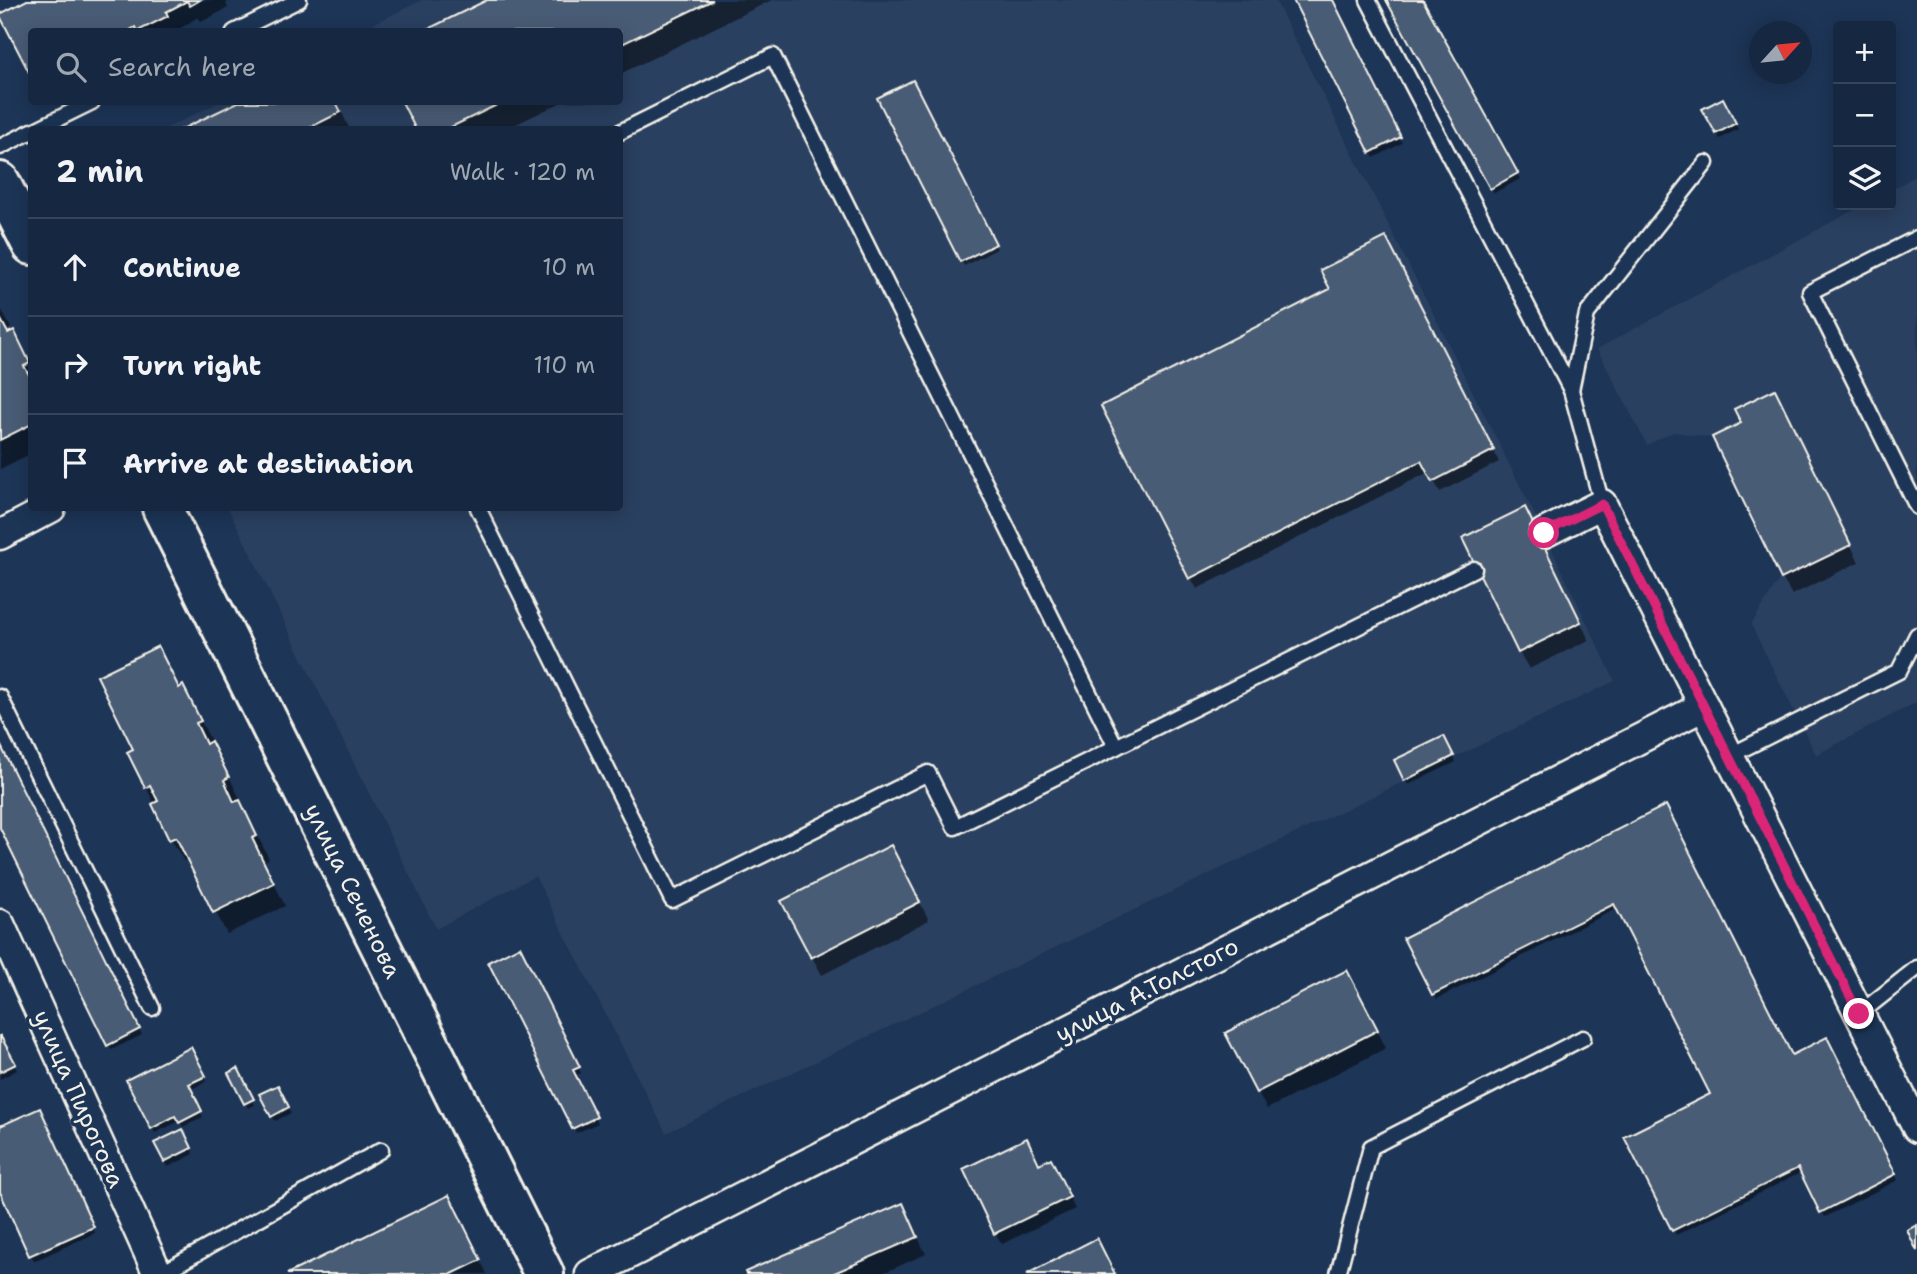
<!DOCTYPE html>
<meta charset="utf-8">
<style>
:root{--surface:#162841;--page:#23344c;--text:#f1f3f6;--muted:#9ea6b1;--line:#35445a}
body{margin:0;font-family:"Shantell Sans",sans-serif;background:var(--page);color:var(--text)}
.controls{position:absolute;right:21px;top:21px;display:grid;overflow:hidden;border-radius:7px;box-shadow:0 4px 18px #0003}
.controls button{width:63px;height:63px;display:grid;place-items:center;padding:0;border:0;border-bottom:2px solid var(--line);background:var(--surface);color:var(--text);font:35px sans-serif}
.compass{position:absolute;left:1749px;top:21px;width:63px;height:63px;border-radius:50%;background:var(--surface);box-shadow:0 4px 18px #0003;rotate:63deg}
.stop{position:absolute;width:21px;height:21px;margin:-16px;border:5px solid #db2777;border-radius:50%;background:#fff}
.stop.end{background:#db2777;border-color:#fff;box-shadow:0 2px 7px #0008}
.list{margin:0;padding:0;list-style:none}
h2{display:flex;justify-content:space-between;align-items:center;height:91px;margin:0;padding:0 28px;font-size:30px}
h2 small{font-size:23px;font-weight:400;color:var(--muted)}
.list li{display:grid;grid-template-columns:46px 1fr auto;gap:21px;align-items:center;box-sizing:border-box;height:98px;padding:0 28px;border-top:2px solid var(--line)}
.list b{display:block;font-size:26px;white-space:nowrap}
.list em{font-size:23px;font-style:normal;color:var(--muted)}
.icon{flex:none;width:38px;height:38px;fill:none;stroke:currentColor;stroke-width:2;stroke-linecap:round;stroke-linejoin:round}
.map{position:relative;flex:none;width:1917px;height:1274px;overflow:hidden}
.search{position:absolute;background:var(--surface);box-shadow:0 4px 18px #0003;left:28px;top:28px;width:595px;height:77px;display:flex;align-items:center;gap:18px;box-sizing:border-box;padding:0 24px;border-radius:7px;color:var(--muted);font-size:26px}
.panel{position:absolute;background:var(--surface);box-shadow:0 4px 18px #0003;left:28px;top:126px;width:595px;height:385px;border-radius:7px}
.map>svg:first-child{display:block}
</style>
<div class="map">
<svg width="1917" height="1274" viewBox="0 0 1917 1274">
<rect width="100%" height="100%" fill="#1d3557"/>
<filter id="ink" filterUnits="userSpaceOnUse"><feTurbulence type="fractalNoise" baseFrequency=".0143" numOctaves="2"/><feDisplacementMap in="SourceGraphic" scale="14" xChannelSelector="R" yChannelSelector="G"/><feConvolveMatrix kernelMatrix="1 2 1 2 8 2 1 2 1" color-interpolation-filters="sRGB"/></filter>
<g filter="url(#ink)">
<g fill="#2a4060">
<path d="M422 0H1275L1544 533 1615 681 666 1133 535 876 436 929 228 508H620V130H163L219 102H620V32L359 31Z"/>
<path d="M1917 175V702L1816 755 1751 625 1780 578 1712 438 1673 432 1647 445 1597 349 1863 205H1891V190Z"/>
</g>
<g fill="#0007">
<path d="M31 0H232L226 3 228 8 201 22 198 17 175 32H32Z"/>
<path d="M491 0H772L620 74V32Z"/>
<path d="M1295 0H1332L1402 143 1374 158Z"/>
<path d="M1388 0H1421L1520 179 1494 193Z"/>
<path d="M913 82 997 249 964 266 879 99Z"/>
<path d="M1722 100 1738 129 1720 139 1704 110Z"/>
<path d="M242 102H337L350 130H184Z"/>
<path d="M404 102H562L504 130H418Z"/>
<path d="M1391 250 1499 462 1440 492 1429 472 1197 589 1191 578 1333 290Z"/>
<path d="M0 307 11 328 6 331 32 367V453L0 469Z"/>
<path d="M1784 409 1859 562 1792 595 1782 578Z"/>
<path d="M1535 527 1589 640 1529 669 1519 652Z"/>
<path d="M157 648 179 689 195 710 224 766 269 859 264 861 285 906 227 934 188 859 184 861 171 839 130 753 135 750Z"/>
<path d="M1443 738 1456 762 1408 785 1396 761Z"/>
<path d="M0 747 142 1035 111 1050 0 824Z"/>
<path d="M1665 808 1791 1057 1827 1039 1898 1180 1825 1217 1802 1172 1676 1235 1626 1138 1712 1095 1618 908 1437 999 1406 939Z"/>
<path d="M900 864 929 920 822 975 812 957Z"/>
<path d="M519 948 581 1073 575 1076 598 1123 576 1133Z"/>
<path d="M1357 990 1386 1048 1267 1109 1257 1092Z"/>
<path d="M0 1038 17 1070 0 1079Z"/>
<path d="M190 1049 207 1081 190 1090 203 1117 183 1127 180 1121 155 1133 128 1081Z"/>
<path d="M237 1070 255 1105 248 1108 230 1074Z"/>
<path d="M277 1087 291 1113 275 1121 261 1095Z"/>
<path d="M42 1115 95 1233 34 1261 0 1187V1128Z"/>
<path d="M182 1131 194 1154 168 1167 156 1144Z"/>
<path d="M1039 1166 1057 1172 1075 1209 1002 1244 995 1233Z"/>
<path d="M902 1205 926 1254 881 1274H748Z"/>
<path d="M461 1220 487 1274H291Z"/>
</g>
<g fill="#485b74" stroke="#f4f1e8" stroke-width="2">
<path d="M27 0H200L190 6 187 1 166 12 168 16 138 31 135 27 127 32H32V78L0 16V14Z"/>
<path d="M487 0H713L620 45V32H422Z"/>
<path d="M1293 0H1333L1401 137 1370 153Z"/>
<path d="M1386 0H1423L1518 173 1490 189Z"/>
<path d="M913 80 996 244 960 262 877 98Z"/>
<path d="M1723 98 1736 123 1716 134 1702 109Z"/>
<path d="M238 102H336L341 112 305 130H180Z"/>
<path d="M402 102H503L445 130H416Z"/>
<path d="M1386 237 1494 450 1432 482 1421 461 1189 579 1101 406 1330 289 1320 270Z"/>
<path d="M0 318 8 333 14 330 30 363 24 366 32 380V424L0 440Z"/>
<path d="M1775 389 1851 545 1781 579 1712 437 1741 423 1734 409Z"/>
<path d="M1525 507 1581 622 1518 653 1462 538Z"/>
<path d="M158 646 179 688 183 685 201 721 196 723 206 744 211 741 229 777 224 780 234 802 240 800 257 836 252 838 274 883 213 913 176 837 169 840 152 804 158 801 150 785 145 788 127 752 133 749 97 676Z"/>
<path d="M1444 736 1454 756 1404 781 1394 760Z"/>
<path d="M0 744 140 1029 107 1046 0 828Z"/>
<path d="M1666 805 1792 1055 1827 1037 1896 1174 1820 1213 1798 1168 1672 1231 1624 1137 1710 1094 1614 904 1432 995 1403 938Z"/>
<path d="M891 845 920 902 811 958 781 901Z"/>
<path d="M520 946 580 1067 573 1070 597 1117 572 1129 488 962Z"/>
<path d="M1347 970 1378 1030 1256 1093 1225 1033Z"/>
<path d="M0 1035 16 1064 0 1072Z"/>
<path d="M191 1047 206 1076 189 1084 202 1111 179 1123 175 1116 151 1129 126 1080Z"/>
<path d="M238 1068 254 1099 244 1104 228 1073Z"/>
<path d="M278 1085 289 1107 271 1117 259 1094Z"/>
<path d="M40 1108 94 1227 29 1256 0 1192V1126Z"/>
<path d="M183 1129 192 1148 164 1162 154 1143Z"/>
<path d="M1027 1138 1039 1164 1051 1158 1070 1197 994 1234 963 1169Z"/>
<path d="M449 1195 481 1260 452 1274H287Z"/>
<path d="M903 1203 918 1237 832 1274H746L745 1272Z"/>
<path d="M1917 1225V1251L1907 1230Z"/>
<path d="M1097 1238 1115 1274H1027Z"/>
</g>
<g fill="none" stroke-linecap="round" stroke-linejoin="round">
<defs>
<g id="lane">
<path d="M1368 0 1571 390 1602 504"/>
<path d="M234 32 299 0"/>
<path d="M35 130 92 102"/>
<path d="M620 132 773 56 1116 747"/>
<path d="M0 147 32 131"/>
<path d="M1917 238 1810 292 1917 507"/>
<path d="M1571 390 1587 314 1706 163"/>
<path d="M478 508 672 900 928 773 955 827 1474 569"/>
<path d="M0 697 152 1008"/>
<path d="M1729 756 1899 671 1917 635"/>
<path d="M1859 1014 1917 968"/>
<path d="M160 1274 381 1150"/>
<path d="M1338 1274 1371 1147 1583 1038"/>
</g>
<g id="street">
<path d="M1544 533 1602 504 1917 1128"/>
<path d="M0 535 51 508"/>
<path d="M0 924 158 1274"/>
<path d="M590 1274 1704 706"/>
</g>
<g id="secondary">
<path d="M0 182 32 245"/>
<path d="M162 508 544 1274"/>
</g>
</defs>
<use href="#lane" stroke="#f4f1e8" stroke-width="19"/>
<use href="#street" stroke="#f4f1e8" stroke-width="33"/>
<use href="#secondary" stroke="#f4f1e8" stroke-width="44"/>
<use href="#lane" stroke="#1d3557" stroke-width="14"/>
<use href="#street" stroke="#1d3557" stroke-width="28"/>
<use href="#secondary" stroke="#1d3557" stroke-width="38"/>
</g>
</g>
<g fill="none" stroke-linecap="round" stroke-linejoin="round" filter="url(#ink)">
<path stroke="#db2777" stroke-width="9" d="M1544 533 1602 504 1859 1014"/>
</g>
<g text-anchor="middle" stroke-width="7" stroke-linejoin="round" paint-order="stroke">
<g font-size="24" fill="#f4f1e8" stroke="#1d3557">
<text transform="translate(353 891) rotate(64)" y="8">улица Сеченова</text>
<text transform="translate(1147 990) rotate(-27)" y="8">улица А.Толстого</text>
<text transform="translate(79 1099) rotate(66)" y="8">улица Пирогова</text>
</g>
</g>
</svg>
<div class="controls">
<button>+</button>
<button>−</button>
<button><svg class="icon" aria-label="layers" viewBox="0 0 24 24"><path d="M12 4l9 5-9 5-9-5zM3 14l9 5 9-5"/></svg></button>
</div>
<svg class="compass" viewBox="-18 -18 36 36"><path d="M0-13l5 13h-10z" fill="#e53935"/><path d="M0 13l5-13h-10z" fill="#9ea6b1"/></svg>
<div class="stop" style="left:1544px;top:533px"></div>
<div class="stop end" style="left:1859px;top:1014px"></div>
<div class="search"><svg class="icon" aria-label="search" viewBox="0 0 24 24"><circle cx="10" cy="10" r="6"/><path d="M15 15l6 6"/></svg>Search here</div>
<section class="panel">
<h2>2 min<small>Walk · 120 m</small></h2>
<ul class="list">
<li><svg class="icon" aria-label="ahead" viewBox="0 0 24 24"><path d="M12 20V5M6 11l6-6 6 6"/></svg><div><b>Continue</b></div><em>10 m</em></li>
<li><svg class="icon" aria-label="right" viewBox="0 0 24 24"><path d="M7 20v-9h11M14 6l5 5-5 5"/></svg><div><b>Turn right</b></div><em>110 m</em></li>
<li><svg class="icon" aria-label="arrive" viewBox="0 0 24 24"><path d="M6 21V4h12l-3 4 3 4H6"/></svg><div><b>Arrive at destination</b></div></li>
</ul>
</section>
</div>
